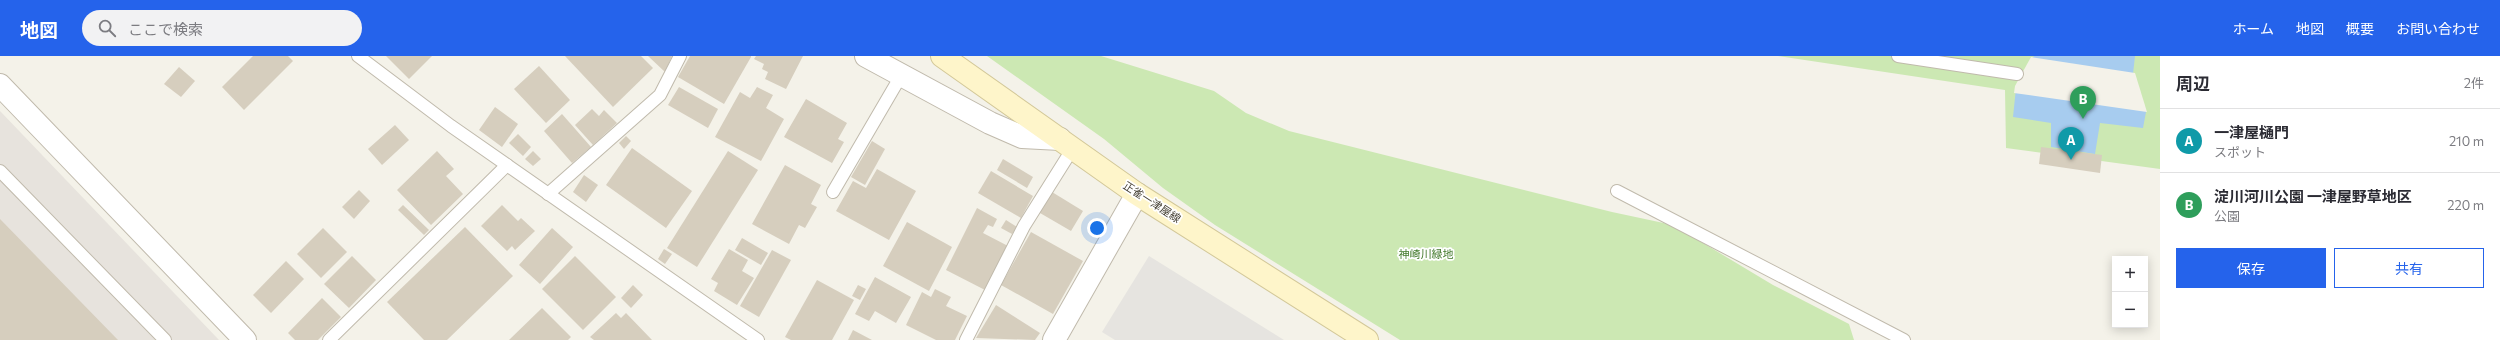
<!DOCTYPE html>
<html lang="ja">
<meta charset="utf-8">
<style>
:root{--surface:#fff;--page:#f2f2f3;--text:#2b2b33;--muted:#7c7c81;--line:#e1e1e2;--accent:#2563eb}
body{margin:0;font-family:Commissioner,"Noto Sans JP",sans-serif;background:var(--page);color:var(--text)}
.controls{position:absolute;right:12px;bottom:12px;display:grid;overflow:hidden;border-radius:0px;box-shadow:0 2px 10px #0003}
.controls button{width:36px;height:36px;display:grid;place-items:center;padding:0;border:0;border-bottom:1px solid var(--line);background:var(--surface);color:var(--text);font:20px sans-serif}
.you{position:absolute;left:1097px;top:172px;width:14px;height:14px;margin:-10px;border:3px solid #fff;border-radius:50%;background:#1a73e8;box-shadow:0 0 0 6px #1a73e833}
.badge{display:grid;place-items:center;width:26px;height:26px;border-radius:50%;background:var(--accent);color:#fff;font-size:13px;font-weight:700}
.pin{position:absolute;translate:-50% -33px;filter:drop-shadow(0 1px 2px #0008)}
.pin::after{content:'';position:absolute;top:21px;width:14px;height:12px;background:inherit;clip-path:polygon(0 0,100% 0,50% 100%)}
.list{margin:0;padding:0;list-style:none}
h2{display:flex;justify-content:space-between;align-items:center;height:52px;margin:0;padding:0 16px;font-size:17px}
h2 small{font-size:13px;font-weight:400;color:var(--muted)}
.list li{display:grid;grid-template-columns:26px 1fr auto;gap:12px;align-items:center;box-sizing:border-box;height:64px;padding:0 16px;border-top:1px solid var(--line)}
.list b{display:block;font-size:15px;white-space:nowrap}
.list p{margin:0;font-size:13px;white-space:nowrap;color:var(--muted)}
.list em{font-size:13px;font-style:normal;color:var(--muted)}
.actions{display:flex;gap:8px;padding:12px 16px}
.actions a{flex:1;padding:9px 0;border:1px solid var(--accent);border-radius:0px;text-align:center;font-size:14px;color:var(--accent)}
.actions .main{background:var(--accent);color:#fff}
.icon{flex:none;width:22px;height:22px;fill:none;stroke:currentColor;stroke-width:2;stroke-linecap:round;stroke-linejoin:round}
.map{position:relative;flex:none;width:2160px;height:284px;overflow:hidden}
header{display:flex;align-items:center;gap:24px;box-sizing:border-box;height:56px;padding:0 20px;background:var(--accent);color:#fff}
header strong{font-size:19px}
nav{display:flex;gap:22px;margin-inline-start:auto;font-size:14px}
.search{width:280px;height:36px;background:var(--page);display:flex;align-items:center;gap:10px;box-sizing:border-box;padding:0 14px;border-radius:22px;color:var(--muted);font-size:15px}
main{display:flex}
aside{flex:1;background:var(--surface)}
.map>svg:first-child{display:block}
</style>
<header>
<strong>地図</strong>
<div class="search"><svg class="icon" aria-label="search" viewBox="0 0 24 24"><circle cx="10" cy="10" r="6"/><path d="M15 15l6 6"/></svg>ここで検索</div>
<nav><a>ホーム</a><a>地図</a><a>概要</a><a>お問い合わせ</a></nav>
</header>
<main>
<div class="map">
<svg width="2160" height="284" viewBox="0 0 2160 284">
<rect width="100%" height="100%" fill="#f4f2e9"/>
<path fill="#e7e3dd" d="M0 55 219 284H0Z"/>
<g fill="#cce8b3">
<path d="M987 0H1101L1214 35 1246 57 1289 75 1612 156 1673 169 1773 229 1849 268 1854 284H1400L1215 169 1163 132 1104 83Z"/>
<path d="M1778 0H2160V113L2006 92 2005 34Z"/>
</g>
<path fill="#e6e4e0" d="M1149 200 1284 284H1115L1102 276Z"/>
<path fill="#a7ccef" d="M2034 0H2135L2133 18 2146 56 2143 72 2100 67 2095 98 2051 91V67L2013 61 2016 32Z"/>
<path fill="#f4f2e9" d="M2031 1 2135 17 2147 56 2014 37 2015 30Z"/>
<g fill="#d6cebe">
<path d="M253 0H288L293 5 244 54 222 31Z"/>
<path d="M386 0H432L409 23Z"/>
<path d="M565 0H641L653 12 613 51Z"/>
<path d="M648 0H672L665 16Z"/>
<path d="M690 0H751V1L724 48 678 21Z"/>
<path d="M756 0H803L786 33 765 23 768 16 762 13 764 8 754 3Z"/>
<path d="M539 10 570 44 546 67 514 33Z"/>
<path d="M179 11 195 25 181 41 164 28Z"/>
<path d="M679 31 718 53 708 72 668 49Z"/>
<path d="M757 31 773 39 766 52 784 63 761 105 715 81 740 36 750 42Z"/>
<path d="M806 43 847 67 838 83 844 86 832 107 784 81Z"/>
<path d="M495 51 518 68 502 91 479 74Z"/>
<path d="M592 53 599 60 604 54 617 67 593 89 575 69Z"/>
<path d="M562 58 591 91 572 107 544 75Z"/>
<path d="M395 69 409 84 382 109 368 93Z"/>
<path d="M518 78 531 91 523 100 509 87Z"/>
<path d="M626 80 631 85 624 93 619 87Z"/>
<path d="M872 85 885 93 865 129 851 121Z"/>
<path d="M2041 91 2102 99 2100 117 2039 108Z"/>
<path d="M632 92 692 135 666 172 606 129Z"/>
<path d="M437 95 454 113 446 120 463 138 431 169 397 134Z"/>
<path d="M533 95 541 103 533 110 525 103Z"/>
<path d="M728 95 758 114 697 211 667 192Z"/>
<path d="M1003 103 1033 121 1027 132 997 114Z"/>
<path d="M785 109 821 129 811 148 817 151 805 172 799 169 789 188 752 168Z"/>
<path d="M877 113 916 135 889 184 836 155 853 125 866 132Z"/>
<path d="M991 115 1033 140 1021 162 978 137Z"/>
<path d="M584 119 598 129 586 146 573 136Z"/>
<path d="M359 134 370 145 354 163 342 151Z"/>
<path d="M1052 136 1083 155 1071 175 1040 157Z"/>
<path d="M403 149 429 174 424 179 398 154Z"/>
<path d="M502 149 518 165 521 162 535 175 515 194 512 190 507 195 481 170Z"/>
<path d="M977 152 997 163 993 171 988 169 983 177 1008 190 985 234 946 214Z"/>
<path d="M0 163 118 284H0Z"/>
<path d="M1006 164 1017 171 1012 178 1001 172Z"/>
<path d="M907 166 952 191 929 235 883 210Z"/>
<path d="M465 171 513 220 447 284H424L387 246Z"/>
<path d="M323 172 347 196 321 222 297 198Z"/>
<path d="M552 172 573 191 540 228 519 209Z"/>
<path d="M1031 176 1083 205 1053 258 1001 229Z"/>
<path d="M742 182 768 197 761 209 735 194Z"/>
<path d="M664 193 672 198 665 208 658 203Z"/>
<path d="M729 193 748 204 742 215 754 222 737 249 714 235 718 227 711 223Z"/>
<path d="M772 194 791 204 759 261 740 250Z"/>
<path d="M352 200 376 224 349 252 324 228Z"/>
<path d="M575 200 616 241 583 274 542 233Z"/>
<path d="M286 205 304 223 271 257 253 239Z"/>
<path d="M875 221 911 241 896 267 875 255 869 265 855 258Z"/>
<path d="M817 224 854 244 832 284H791L785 281Z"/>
<path d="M633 229 643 239 631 252 621 242Z"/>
<path d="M858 229 866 233 860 244 852 240Z"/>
<path d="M935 233 951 241 946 250 967 260 955 284H936L906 269 922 236 931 241Z"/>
<path d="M322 242 341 261 318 284H295L288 277Z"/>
<path d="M996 249 1040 277 1035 284 976 282Z"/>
<path d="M542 252 571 281 568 284H509Z"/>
<path d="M616 257 621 262 626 257 652 284H594L590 281Z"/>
<path d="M853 274 872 284H848Z"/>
</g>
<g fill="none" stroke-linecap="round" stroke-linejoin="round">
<defs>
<g id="service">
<path d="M358 0 451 70 758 284"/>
<path d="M1898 0 2017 18"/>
<path d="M0 115 165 284"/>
<path d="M1617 135 1904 284"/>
<path d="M833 136 902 18"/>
<path d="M548 138 660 39 680 0"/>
<path d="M329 284 507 109"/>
<path d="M966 284 1024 170 1073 92"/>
</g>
<g id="minor">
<path d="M866 0 990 67 1022 81 1060 83"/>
<path d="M0 29 245 284"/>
<path d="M1054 284 1137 138"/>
</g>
<path id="secondary" d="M942 0 1137 138 1367 284"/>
</defs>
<use href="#service" stroke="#c0baac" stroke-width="14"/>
<use href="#minor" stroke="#c0baac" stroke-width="24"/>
<use href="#secondary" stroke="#d3c899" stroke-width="24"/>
<use href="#service" stroke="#fff" stroke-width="12"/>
<use href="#minor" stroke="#fff" stroke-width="22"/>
<use href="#secondary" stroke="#fef5ca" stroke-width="22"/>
</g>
<g text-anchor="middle" stroke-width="3.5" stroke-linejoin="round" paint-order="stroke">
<g font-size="11" fill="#484337" stroke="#fff">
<text transform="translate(1152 146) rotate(33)" y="4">正雀一津屋線</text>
</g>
<g font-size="11" fill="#42792b" stroke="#fff">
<text x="1426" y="202">神崎川緑地</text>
</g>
</g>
</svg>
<div class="controls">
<button>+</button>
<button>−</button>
</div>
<div class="you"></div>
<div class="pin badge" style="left:2071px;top:104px;background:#0f9aa8">A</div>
<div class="pin badge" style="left:2083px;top:63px;background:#2e9e5b">B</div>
</div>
<aside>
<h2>周辺<small>2件</small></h2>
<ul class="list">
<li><span class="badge" style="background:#0f9aa8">A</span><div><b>一津屋樋門</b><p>スポット</p></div><em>210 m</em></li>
<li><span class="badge" style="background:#2e9e5b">B</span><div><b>淀川河川公園 一津屋野草地区</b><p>公園</p></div><em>220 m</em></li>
</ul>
<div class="actions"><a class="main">保存</a><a>共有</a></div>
</aside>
</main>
